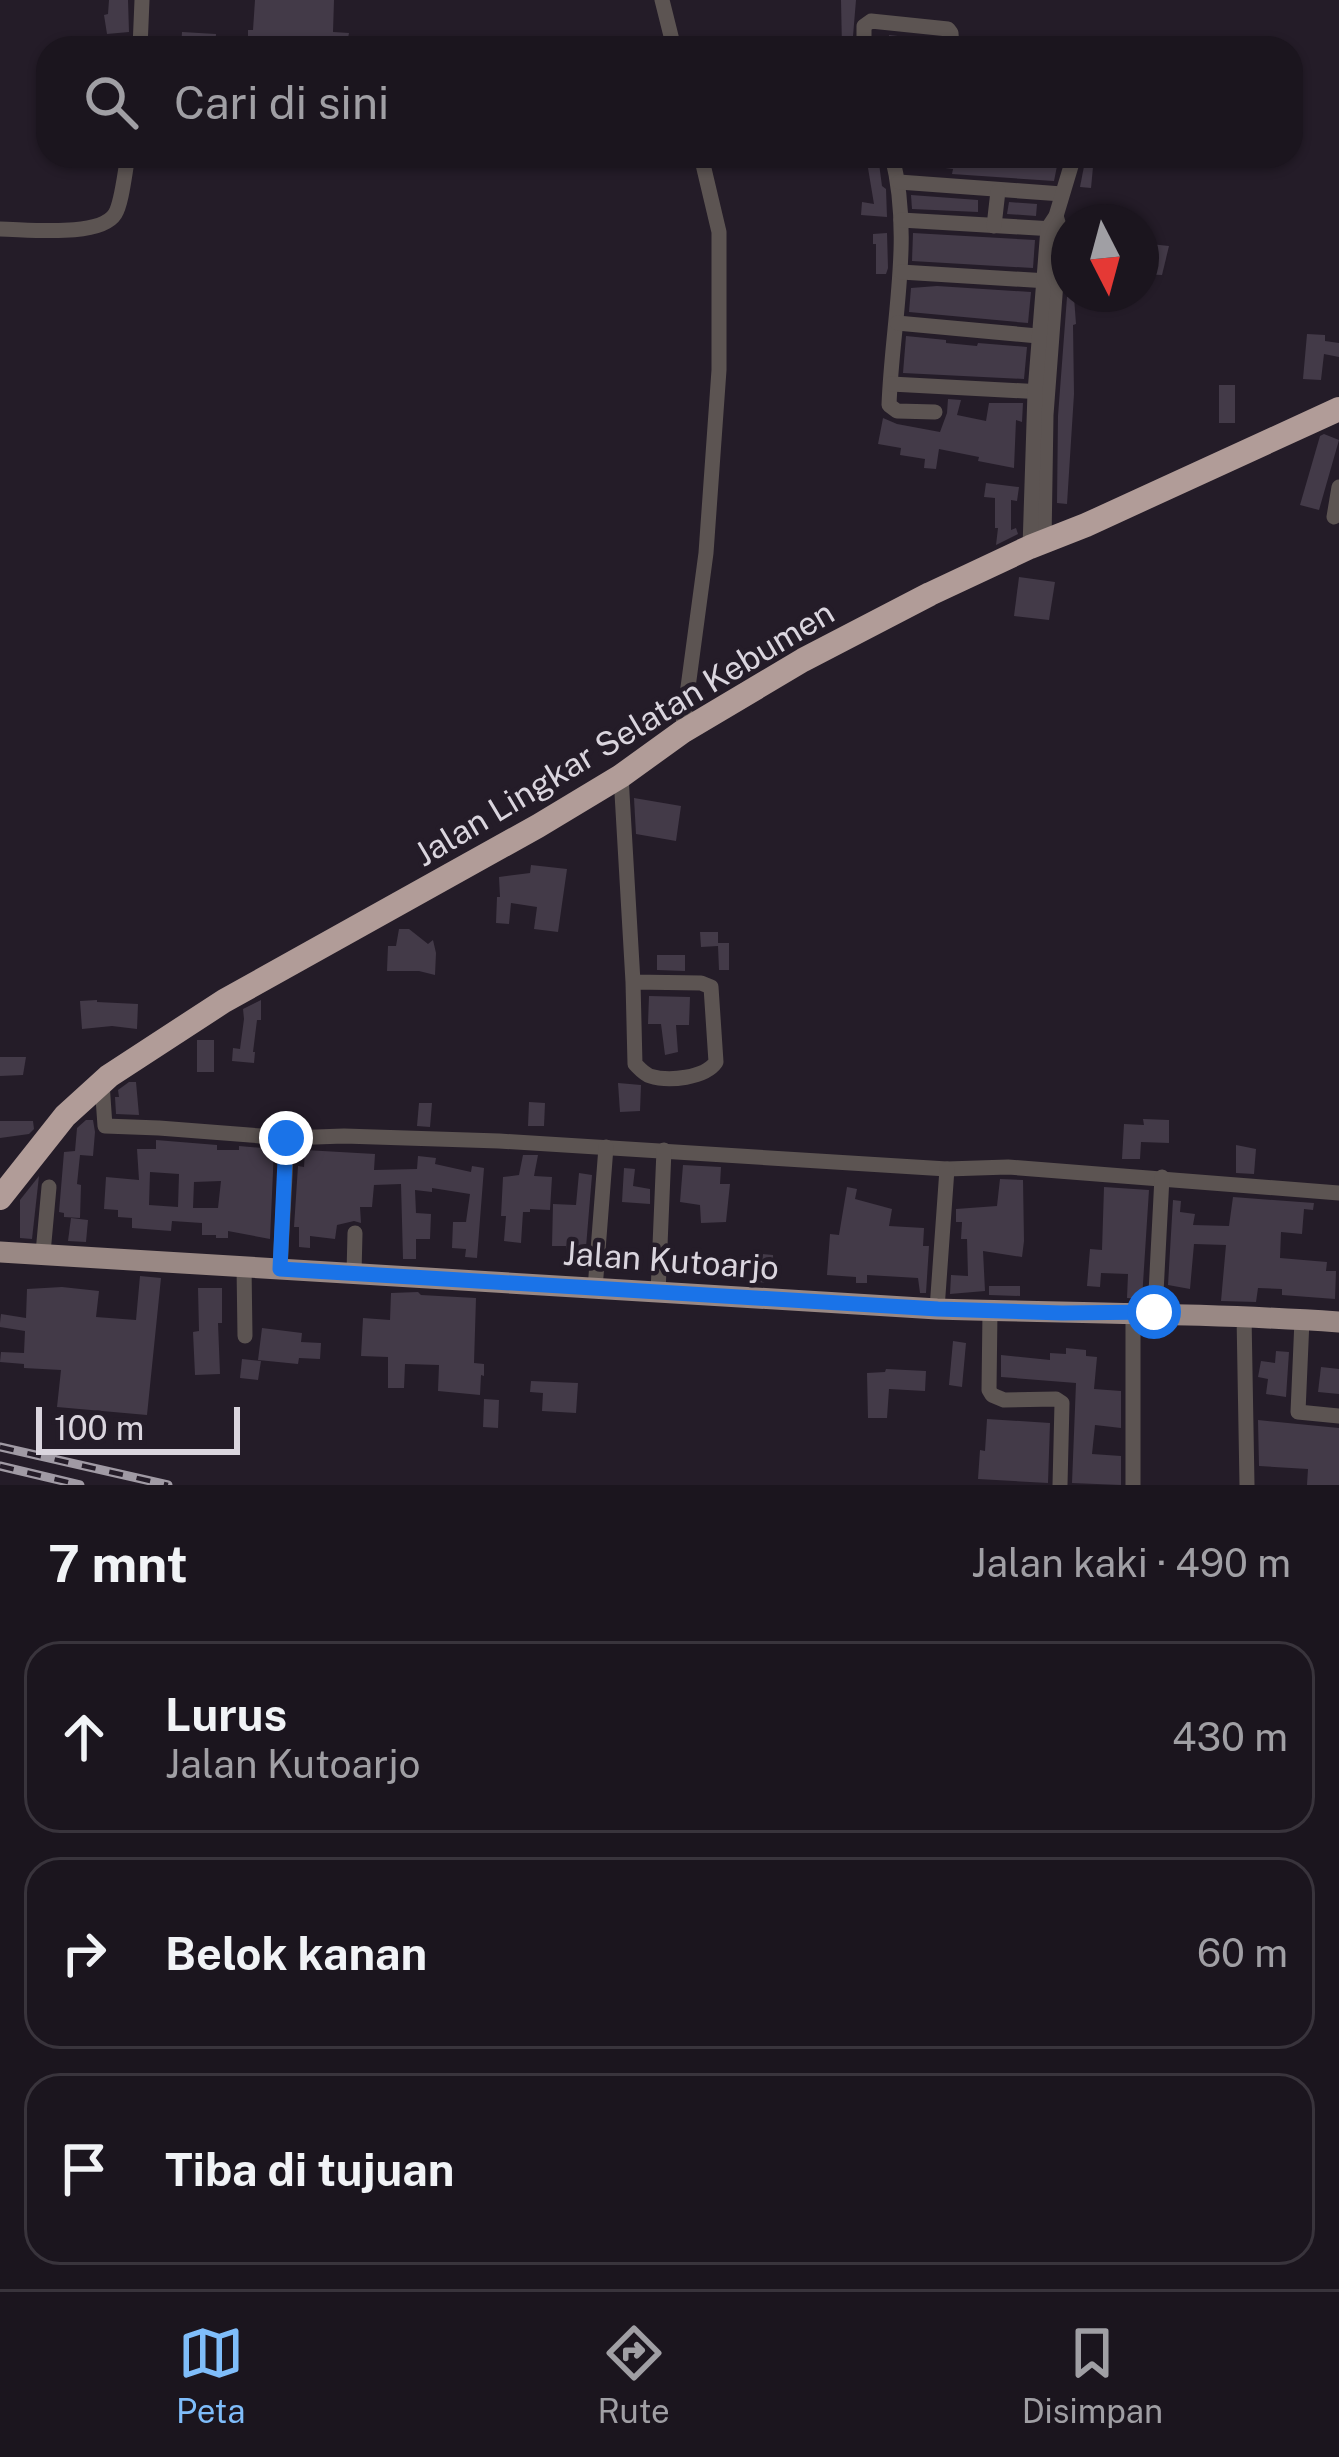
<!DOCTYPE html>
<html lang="id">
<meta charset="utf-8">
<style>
:root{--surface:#1b151e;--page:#241e27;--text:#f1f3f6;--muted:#a09fa4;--line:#39343c;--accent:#7fbdfa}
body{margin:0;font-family:"Public Sans",sans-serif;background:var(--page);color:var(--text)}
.compass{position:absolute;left:1051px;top:204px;width:108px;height:108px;border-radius:50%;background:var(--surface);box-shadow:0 3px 9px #0004;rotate:174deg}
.scale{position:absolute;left:36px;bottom:30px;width:204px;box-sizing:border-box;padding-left:12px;border:6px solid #dad5de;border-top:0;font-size:33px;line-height:42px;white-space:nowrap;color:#dad5de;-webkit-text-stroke:9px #241c28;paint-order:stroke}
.stop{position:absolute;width:36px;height:36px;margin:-27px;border:9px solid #1a73e8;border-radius:50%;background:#fff}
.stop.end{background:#1a73e8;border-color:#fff;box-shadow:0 3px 12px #0008}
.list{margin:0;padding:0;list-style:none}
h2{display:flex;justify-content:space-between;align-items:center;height:156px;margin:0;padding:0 48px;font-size:51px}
h2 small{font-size:39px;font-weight:400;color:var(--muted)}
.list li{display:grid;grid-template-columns:78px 1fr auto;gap:36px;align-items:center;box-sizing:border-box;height:192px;margin:0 24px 24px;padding:0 24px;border:3px solid var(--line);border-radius:36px}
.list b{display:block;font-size:45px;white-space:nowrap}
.list p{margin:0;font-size:39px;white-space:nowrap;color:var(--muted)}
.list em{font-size:39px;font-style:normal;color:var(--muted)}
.icon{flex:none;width:66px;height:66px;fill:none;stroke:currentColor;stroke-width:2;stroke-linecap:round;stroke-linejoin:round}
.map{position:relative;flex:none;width:1339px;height:1485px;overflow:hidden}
.search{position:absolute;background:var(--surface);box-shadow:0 3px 9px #0004;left:36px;right:36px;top:36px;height:132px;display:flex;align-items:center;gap:30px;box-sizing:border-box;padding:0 42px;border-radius:36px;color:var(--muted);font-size:45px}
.sheet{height:804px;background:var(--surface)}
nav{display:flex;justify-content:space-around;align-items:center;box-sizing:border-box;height:168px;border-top:3px solid var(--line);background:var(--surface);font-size:33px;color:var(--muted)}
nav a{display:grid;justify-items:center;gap:6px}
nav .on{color:var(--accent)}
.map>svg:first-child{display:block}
</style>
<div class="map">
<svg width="1339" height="1485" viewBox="0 0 1339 1485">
<rect width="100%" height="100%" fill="#241c28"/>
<g fill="#433a48" fill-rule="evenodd">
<path d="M109 0H128L129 32 107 34 104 15 108 14Z"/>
<path d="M255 0H334L333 32 349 33 348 38 378 39V48H315L296 45V48H248V30H253Z"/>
<path d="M841 0H856L852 48H842Z"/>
<path d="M182 32 216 34 215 48H181Z"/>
<path d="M889 35 916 38 915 48H876V38H889Z"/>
<path d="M866 156H878L882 186 886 189 887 217 861 215 862 202 874 204Z"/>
<path d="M906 156H1059L1054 181 952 174 953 169 906 163Z"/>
<path d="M1086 156H1094L1091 188 1080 187Z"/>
<path d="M911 195 978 200V212L912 209Z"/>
<path d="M1009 202 1037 204 1036 216 1007 214Z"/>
<path d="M887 233 888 268 886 274H876V244H873V234Z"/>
<path d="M913 233 1035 240 1033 268 912 261Z"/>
<path d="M1141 243 1169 246 1162 275 1141 274Z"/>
<path d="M937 286 1031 292 1028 323 909 312 911 288Z"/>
<path d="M1067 297H1074L1076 324 1073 325 1074 394 1067 504 1057 503 1058 416Z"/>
<path d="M1307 334 1325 335V341L1339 343V357L1324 354 1321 380 1303 379Z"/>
<path d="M906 336 946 340V343L977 346 978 343 1027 347 1024 379 903 373Z"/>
<rect x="1219" y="385" width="16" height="38"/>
<path d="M948 399 961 400 957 415 986 421 989 403H1023L1022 422 1016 420 1014 468 978 461 979 457 939 449 936 469 924 468 925 459 900 455 901 448 878 444 883 418 897 424 940 432 947 413Z"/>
<path d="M1324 434 1339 440 1319 510 1300 505 1320 436Z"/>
<path d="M986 483 1019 487 1017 501 1011 500V530L1016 528 1018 534 996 545 998 528H995V498L984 497Z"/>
<path d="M1019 577 1055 582 1049 620 1014 616Z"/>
<path d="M634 798 681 806 676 841 636 834Z"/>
<path d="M531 865 567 869 558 932 534 929 537 907 511 903 509 924 496 923 497 897H500L499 877 530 873Z"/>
<path d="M399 929H409L428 944 433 940 436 953 435 975 419 971H387L388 946H396Z"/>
<path d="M700 932H718V943H729V970H719L718 946 701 947Z"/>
<path d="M657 955H685V971L657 970Z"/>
<path d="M649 996 690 997 689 1025H676L678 1052 665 1055 661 1024H648Z"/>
<path d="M97 1000V1002L138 1004 137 1029 112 1026 82 1029 80 1001Z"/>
<path d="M261 1000V1020H257L253 1052H255L254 1063 232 1061 233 1048 240 1049 244 1019 243 1009Z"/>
<rect x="197" y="1040" width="17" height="32"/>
<path d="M0 1057H26L23 1075 0 1076Z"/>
<path d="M129 1082H136L139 1115 116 1114 115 1097H119L118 1090Z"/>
<path d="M618 1083 641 1085 640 1111 620 1112Z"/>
<path d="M529 1102 545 1103 544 1126H528Z"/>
<path d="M419 1103H432L430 1127 417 1126Z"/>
<path d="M1143 1119 1169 1120V1143L1141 1142 1140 1159H1122L1124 1124 1144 1125Z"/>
<path d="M86 1120H93L95 1132 93 1156 80 1155 77 1184 81 1185 80 1218 64 1217V1213L59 1212 64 1152 75 1151 77 1128Z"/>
<path d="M0 1121H33L34 1129 29 1134 0 1138Z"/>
<path d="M156 1140 217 1145V1150H239V1146L274 1149 270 1239 228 1231V1238H216V1235H202V1223L172 1221 171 1231 132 1228V1218L118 1217V1210L104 1209 106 1177 139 1180 137 1149H156ZM150 1172 179 1174 178 1207 149 1205ZM221 1181 218 1208H193L194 1182Z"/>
<path d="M1236 1145 1256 1149 1254 1174 1236 1173Z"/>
<path d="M305 1150 375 1154 374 1170 417 1169 418 1156 436 1158 435 1164 471 1172 472 1166 484 1168 477 1258 465 1257 466 1249 452 1248 453 1222H466L470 1194 432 1188V1192L415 1190 416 1213 431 1214 430 1239H416V1259H403L401 1184 374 1185 372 1207H360L361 1223 354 1221 337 1225 335 1239 310 1236V1248L299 1247V1227H294L298 1166 304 1167Z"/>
<path d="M523 1155H538L534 1176 552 1177 550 1210 530 1209V1212H523L521 1243 504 1241 506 1216H501L503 1177 519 1175Z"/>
<path d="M683 1165 721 1167 720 1184H730L726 1222 701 1223 700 1205 680 1202Z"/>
<path d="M624 1168 635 1169 633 1186 650 1189V1204L622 1202Z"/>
<path d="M579 1173 592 1175 586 1247H580V1266L566 1265V1246H552L553 1204 576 1205Z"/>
<path d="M39 1176 32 1239 20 1238V1200Z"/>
<path d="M1000 1179 1023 1180 1024 1241 1022 1257 983 1251 985 1291 950 1294 951 1275 968 1276 967 1239H961L962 1222H956V1209L997 1206Z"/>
<path d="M847 1187 857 1189 855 1199 892 1209 889 1226 924 1228 923 1246H929L926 1293H920L918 1278 867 1275V1283H856V1277L827 1275 830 1234 839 1235Z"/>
<path d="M1104 1187 1149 1190 1142 1299 1127 1298 1128 1274 1101 1273 1100 1287 1087 1286 1090 1249 1102 1250Z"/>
<path d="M1233 1197 1314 1203 1313 1210 1304 1209 1302 1234 1281 1232 1280 1258 1327 1262 1326 1271H1336L1335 1299 1282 1295V1289L1258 1288 1256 1302 1221 1301 1226 1245 1194 1244 1190 1289 1168 1285 1173 1200 1181 1201 1180 1212 1195 1214 1193 1225 1229 1226Z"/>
<path d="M71 1218 88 1220 86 1242 68 1241Z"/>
<path d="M753 1253 773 1255 774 1283 754 1282V1273H752Z"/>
<path d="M140 1276 161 1278 147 1415 57 1407 61 1370 24 1368V1364L0 1362 1 1352 24 1353 25 1331 0 1327V1323L1 1314 26 1318 27 1289 62 1287 99 1291 96 1317 136 1320Z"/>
<path d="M989 1286H1020V1296L989 1295Z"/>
<path d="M198 1288H222V1323H218L220 1374 195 1375 193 1332 199 1331Z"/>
<path d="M418 1292 421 1295 476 1298 474 1363 484 1364V1376L481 1375 480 1395 438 1391 439 1365 405 1364 404 1388H388V1357L361 1356 363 1318 390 1320 391 1293Z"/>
<path d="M262 1328 302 1333 301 1342 321 1343 320 1359 299 1358 298 1364 258 1360Z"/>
<path d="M953 1341 966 1343 962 1387 949 1385Z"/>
<path d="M1066 1348 1086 1350V1356L1097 1357 1094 1389 1121 1391V1428L1095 1425 1092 1454 1121 1456V1485L1072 1483 1076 1383 1001 1377V1355L1050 1360V1353L1066 1354Z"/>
<path d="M1276 1351 1289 1352 1286 1397 1266 1394 1268 1379 1258 1377 1261 1361 1275 1363Z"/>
<path d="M242 1359 261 1361 258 1380 240 1378Z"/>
<path d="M1321 1367 1339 1369V1394L1318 1392Z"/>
<path d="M886 1369 926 1371 925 1391 889 1389 887 1418H868L867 1373 885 1372Z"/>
<path d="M531 1381 578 1383 576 1413 542 1411 543 1393 530 1392Z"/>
<path d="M484 1399 499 1400 498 1428 483 1427Z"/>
<path d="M987 1419 1050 1423 1048 1483 978 1479 980 1450 985 1451Z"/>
<path d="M1258 1420 1339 1428V1485H1307L1308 1469 1259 1466Z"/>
</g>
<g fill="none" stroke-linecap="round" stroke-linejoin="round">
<g stroke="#5c5452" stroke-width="15">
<path d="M662 0 674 48"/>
<path d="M140 48 142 0"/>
<path d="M864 48V26L871 21 948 29 951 33 952 48"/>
<path d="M892 156C913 238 892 322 889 405L897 411 935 412"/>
<path d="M899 182 1062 194"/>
<path d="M901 220 1054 229"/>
<path d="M994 226 998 191"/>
<path d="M0 229C26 229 100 238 115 214 122 203 125 170 128 156"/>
<path d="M901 272 1048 281"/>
<path d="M897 323 1049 337"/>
<path d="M891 384 1043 392"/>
<path d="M1334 517 1339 487"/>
<path d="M1044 542 1046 415 1060 229 1056 216"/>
<path d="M1030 547 1035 392 1048 228 1056 216 1074 156"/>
<path d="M682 732 706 553 719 370V232L701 156"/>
<path d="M621 776 633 982 635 1064C639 1068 644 1074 650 1076 669 1082 705 1078 716 1062L711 987 701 983 633 982"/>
<path d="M102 1083 105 1126 159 1128 287 1138 344 1136 499 1141 947 1169 1008 1167 1339 1193"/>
<path d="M43 1253 49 1187"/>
<path d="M244 1266 245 1336"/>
<path d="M280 1269 287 1138"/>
<path d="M354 1274 355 1233"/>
<path d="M595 1289 606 1147"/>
<path d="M658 1293 664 1150"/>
<path d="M937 1309 947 1169"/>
<path d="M990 1311 989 1390 992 1395 1004 1400 1056 1399 1062 1403 1060 1485"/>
<path d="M1155 1312 1162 1177"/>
<path d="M1244 1315 1247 1485"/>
<path d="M1302 1320 1298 1412 1339 1416"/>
<path d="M1133 1485V1311"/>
</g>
<path stroke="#998884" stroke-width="21" d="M0 1252 937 1309C1072 1313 1205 1313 1339 1322"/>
<path stroke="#b19c98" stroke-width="24" d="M0 1198 65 1116 109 1076 224 1001 538 826 621 776 682 732 803 660 930 594 1030 547 1086 525 1339 409"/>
<defs>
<g id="rail">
<path d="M0 1447 168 1485"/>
<path d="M0 1466 80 1485"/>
</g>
</defs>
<use href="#rail" stroke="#a09aa4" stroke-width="9"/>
<use href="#rail" stroke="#241c28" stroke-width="4.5" stroke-dasharray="14" stroke-linecap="butt"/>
</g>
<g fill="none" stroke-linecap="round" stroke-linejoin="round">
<path stroke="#1a73e8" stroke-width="15" d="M286 1138 280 1269 938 1309 1062 1313 1154 1312"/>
</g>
<g text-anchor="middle" stroke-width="9" stroke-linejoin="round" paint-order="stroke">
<g font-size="33" fill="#dad5de" stroke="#241c28">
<text transform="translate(624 733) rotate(-31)" y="12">Jalan Lingkar Selatan Kebumen</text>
<text transform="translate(671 1260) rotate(4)" y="12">Jalan Kutoarjo</text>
</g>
</g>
</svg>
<svg class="compass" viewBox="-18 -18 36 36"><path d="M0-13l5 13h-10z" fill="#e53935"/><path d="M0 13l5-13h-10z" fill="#a09fa4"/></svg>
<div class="scale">100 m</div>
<div class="stop" style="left:1154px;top:1312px"></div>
<div class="stop end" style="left:286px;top:1138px"></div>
<div class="search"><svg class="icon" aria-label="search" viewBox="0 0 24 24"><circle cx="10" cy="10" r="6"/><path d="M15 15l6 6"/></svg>Cari di sini</div>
</div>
<section class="sheet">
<h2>7 mnt<small>Jalan kaki · 490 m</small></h2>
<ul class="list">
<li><svg class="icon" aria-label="ahead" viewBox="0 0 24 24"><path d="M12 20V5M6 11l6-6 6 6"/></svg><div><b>Lurus</b><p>Jalan Kutoarjo</p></div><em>430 m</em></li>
<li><svg class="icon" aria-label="right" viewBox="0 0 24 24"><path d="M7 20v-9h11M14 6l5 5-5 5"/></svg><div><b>Belok kanan</b></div><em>60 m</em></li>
<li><svg class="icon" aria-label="arrive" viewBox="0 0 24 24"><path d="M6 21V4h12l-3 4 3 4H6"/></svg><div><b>Tiba di tujuan</b></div></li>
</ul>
</section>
<nav>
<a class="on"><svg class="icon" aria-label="map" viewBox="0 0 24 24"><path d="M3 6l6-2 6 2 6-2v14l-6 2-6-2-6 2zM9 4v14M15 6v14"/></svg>Peta</a>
<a><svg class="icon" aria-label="directions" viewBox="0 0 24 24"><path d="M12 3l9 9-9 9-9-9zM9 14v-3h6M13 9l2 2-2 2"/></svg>Rute</a>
<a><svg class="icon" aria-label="saved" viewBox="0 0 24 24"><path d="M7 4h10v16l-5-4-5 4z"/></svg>Disimpan</a>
</nav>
